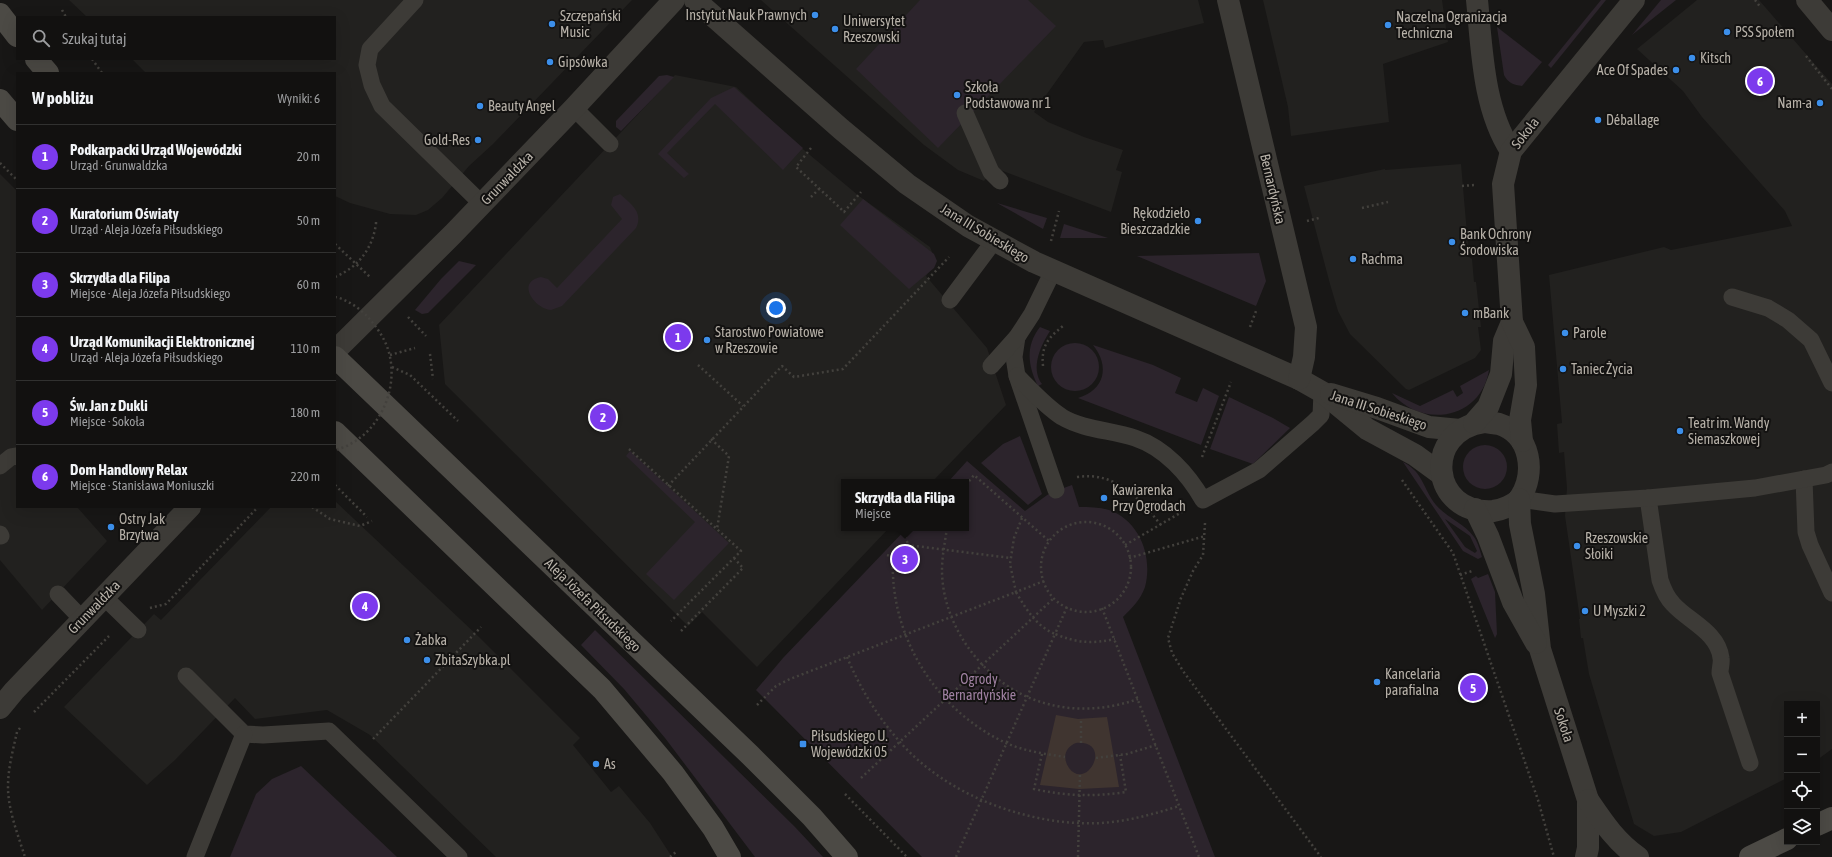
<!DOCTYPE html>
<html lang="pl">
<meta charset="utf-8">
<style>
:root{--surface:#121110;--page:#1b1a19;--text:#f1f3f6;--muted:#9c9d9f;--line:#313130;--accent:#7c3aed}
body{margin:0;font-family:"Asap Condensed",sans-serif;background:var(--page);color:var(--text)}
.controls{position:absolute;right:12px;bottom:12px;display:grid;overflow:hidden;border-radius:0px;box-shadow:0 4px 16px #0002}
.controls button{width:36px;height:36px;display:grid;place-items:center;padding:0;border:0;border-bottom:1px solid var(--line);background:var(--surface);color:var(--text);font:20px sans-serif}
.you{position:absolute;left:776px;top:308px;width:14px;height:14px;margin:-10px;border:3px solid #fff;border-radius:50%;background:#1a73e8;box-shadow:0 0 0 6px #1a73e833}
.badge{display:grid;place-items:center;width:26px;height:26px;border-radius:50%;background:var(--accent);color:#fff;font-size:13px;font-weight:700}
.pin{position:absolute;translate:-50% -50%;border:2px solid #fff;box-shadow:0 1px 4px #0006}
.popup{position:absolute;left:841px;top:479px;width:128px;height:52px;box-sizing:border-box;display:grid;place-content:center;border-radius:0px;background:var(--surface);filter:drop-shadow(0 1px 3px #0005);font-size:13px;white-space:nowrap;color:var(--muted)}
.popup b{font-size:15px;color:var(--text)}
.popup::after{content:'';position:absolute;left:50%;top:100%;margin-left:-8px;border:8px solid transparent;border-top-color:var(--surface)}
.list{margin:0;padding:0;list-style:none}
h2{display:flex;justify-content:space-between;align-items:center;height:52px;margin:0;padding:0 16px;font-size:17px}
h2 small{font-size:13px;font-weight:400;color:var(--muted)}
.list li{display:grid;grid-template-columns:26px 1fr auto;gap:12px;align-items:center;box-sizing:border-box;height:64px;padding:0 16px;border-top:1px solid var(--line)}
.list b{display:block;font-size:15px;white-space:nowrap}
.list p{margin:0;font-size:13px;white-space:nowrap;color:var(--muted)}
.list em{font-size:13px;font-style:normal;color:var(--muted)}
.icon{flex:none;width:22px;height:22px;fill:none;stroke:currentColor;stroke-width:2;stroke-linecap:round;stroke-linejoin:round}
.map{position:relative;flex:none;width:1832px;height:857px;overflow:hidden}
.search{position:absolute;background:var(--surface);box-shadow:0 4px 16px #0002;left:16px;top:16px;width:320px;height:44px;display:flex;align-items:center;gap:10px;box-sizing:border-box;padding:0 14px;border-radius:0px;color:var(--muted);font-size:15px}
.panel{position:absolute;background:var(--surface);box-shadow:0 4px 16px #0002;left:16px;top:72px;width:320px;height:436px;border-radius:0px}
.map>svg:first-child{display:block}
</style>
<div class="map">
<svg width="1832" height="857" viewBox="0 0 1832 857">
<rect width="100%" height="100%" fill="#181716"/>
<g fill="#22211f">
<path d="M69 0H632L493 144 469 166 442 198 428 210 416 215 390 214 350 203 335 196V73H146L132 59H335V17H87Z"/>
<path d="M761 0H1198L1204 23 1105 48 1103 40 1084 42 1034 112 1048 122 1084 137 1123 150 1116 170 1122 172 1111 212 995 168 984 181 958 170 924 145Z"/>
<path d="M1263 0H1442L1448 42 1383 64 1389 122 1291 136 1288 107Z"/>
<path d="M1697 0H1759L1832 84V749L1817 760V704H1787V778L1681 832 1654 836 1634 824 1589 674 1583 638H1581L1579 619H1580L1565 516 1567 488 1564 452 1559 453 1557 424 1562 423 1549 275 1664 247 1671 250 1792 226 1785 211 1702 117 1683 91 1637 49Z"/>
<path d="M675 75 736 87 798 145 859 196 930 247 936 262 926 276 987 348 1006 405 932 482H844V528H889L757 667 702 612 688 626 445 384 439 325Z"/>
<path d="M1461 164 1469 257 1472 259 1474 282H1476L1481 327H1478L1481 350 1475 358 1409 390 1406 389 1350 334 1338 311 1330 284 1304 186 1385 169V170Z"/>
<path d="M0 174 17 191V507H77L107 541 42 610 0 560Z"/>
<path d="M335 501 479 637 580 738 573 745 611 792 619 786 650 823 672 857H496L370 735 327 710 255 719 235 698 175 760 147 785 64 707 154 614 161 620 271 507H335Z"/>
</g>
<g fill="#2c242c" fill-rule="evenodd">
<path d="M920 0H1028L1056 26 938 148 856 69Z"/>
<path d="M1601 0H1606L1551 68 1548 65Z"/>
<path d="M1661 0H1676L1632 35Z"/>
<path d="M1497 27 1542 62 1522 86C1514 85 1508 83 1504 75Z"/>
<path d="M667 75 674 77 621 131 616 127V121L659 76Z"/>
<path d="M734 87 803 148 783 170 715 104 667 153 689 174 684 178 658 154 711 98Z"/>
<path d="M620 194C630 203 644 212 636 228L562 306 551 310C535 309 515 282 541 277L548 279 557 288 622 219 611 205 613 197Z"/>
<path d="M863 199 934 254 937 261 934 268 909 289 840 225Z"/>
<path d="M997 203 1047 218 1043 229Z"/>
<path d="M1064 224 1108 238H1060Z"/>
<path d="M1259 253 1266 281 1256 306 1137 256Z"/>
<path d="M459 261 476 265 428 313 422 314 415 310 441 279Z"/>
<path d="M1040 327 1050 331C1041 345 1030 368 1042 384L1038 386C1028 366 1025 346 1040 327Z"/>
<circle cx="1075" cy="367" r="24"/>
<path d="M1093 345 1153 365 1181 378 1175 393 1197 402 1203 388 1219 396 1201 445 1078 398C1105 390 1110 366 1093 345Z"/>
<path d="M1489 370C1481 420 1421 429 1392 393L1420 406 1453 390 1457 397 1463 393 1460 386Z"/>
<path d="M1229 397 1273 418 1290 428 1253 464 1210 449Z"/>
<path d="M1020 436 1042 494 1028 505 981 463 1003 444Z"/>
<circle cx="1485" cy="467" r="22"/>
<path d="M630 451 729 543 674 600 646 574 695 522 626 456Z"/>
<path d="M967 461 1025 511 1050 493 1072 485 1079 507C1089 507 1099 507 1109 510 1140 521 1153 557 1145 587 1141 599 1132 608 1123 617L1215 857H922L756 690 783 658 907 528H966V482H948Z"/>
<path d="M1403 462C1424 473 1423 489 1436 505 1447 518 1464 523 1474 537 1478 542 1480 551 1482 557L1478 559 1463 551ZM1445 519 1470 536 1477 551 1475 553 1465 547Z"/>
<path d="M1488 574 1495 592 1497 634 1495 638 1471 579 1476 576 1478 578Z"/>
<path d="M595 630 795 827 823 857H755L665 738 624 689 581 645Z"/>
<path d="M301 766 397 857H230L256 794 272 779Z"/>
</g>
<path fill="#403530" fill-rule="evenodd" d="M1056 715 1078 719 1107 717 1119 787 1079 789 1040 785ZM1076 743C1114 740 1087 792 1069 768 1062 758 1065 747 1076 743Z"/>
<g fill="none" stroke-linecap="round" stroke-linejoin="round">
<g stroke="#43413d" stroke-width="2.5" stroke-dasharray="2 3" stroke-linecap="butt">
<path d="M1755 0 1761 8"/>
<path d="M62 10 66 17"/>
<path d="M1806 56 1832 89"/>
<path d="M92 59 102 73"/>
<path d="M811 148 796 167 838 206 844 212 861 192"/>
<path d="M0 163 17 180"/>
<path d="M1462 186 1474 185"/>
<path d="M811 197 819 189"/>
<path d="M1362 208 1388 202"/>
<path d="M1307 221 1319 218"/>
<path d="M376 224V219"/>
<path d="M1051 241 1059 211"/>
<path d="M335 244 371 278"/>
<path d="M408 317 426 336"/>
<path d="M1250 327 1256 311"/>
<path d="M430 354 433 379"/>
<path d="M390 355 415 348"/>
<path d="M698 365 743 406"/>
<path d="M1043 366C1041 346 1048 338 1063 326"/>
<path d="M392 367 410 375 458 421"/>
<path d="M711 439 729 456 717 529"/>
<path d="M629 449 741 551 671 621"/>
<path d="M1202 457 1231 382"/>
<path d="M1077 477C1115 471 1139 498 1161 525"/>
<path d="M1402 480 1453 553 1538 800 1554 857"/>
<path d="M335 485 367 517"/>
<path d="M966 485 974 475 1049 541"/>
<path d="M668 486 782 366 794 377 843 369 949 257"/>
<path d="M312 507 330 519 360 526 372 521"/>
<path d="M1022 518 1014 538 1010 564 1016 592 1044 581"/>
<circle cx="1086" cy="567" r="45"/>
<path d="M1205 523 1203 555 1193 571 1181 598 1168 638 1172 653 1183 671 1321 857"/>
<path d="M947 528C945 542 942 556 942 570 942 630 990 690 1048 704 1077 712 1110 709 1138 699"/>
<path d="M907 545 1011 558"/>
<path d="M1125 545 1182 512"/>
<path d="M887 555 895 558 905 552 908 544 905 536"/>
<path d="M893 557C889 635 935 710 1006 743 1024 751 1045 754 1065 757"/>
<path d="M1129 558 1205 536"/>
<path d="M1460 575 1472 571"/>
<path d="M1067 607 1055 634C1077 643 1092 644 1115 639"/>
<path d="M150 608 166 604 258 507"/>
<path d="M1102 608 1199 857"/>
<path d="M681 631 743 568 734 558"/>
<path d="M847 657C860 688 877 716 900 742 947 796 1031 827 1102 823 1129 821 1154 814 1179 806"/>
<path d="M757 705 776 686 790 679 1016 592C1026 609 1036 626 1055 634L956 857"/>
<path d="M34 712 109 636"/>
<path d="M20 728 17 732C13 750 8 768 8 787 8 810 18 835 25 857"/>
<path d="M373 739 481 627"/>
<path d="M1081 743V718"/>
<path d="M1042 754 1034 789C1065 796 1094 797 1126 792L1120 755"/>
<path d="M1096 758 1127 754 1156 745"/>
<path d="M861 778 1054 598"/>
<path d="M845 794 907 857"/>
<path d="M670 857 676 852"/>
<path d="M1078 857 1080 773"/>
</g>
<g stroke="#3d3b37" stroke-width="17">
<path d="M415 0 370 49 367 65 372 85 382 106 482 204"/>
<path d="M574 108 610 144"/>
<path d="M965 113 991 172 1000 181"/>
<path d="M1732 297 1768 308 1788 320 1811 340 1832 383"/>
<path d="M950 300 994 241"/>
<path d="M1017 337 1014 357 1017 376 1056 490"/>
<path d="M991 366 1017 337 1032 314 1053 271"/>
<path d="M1017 376C1031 390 1045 406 1062 417 1084 430 1111 430 1135 438 1165 448 1188 474 1203 500L1259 470 1313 423 1321 415 1322 392"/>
<path d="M0 466 11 457 17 456"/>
<path d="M1804 479 1806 532 1810 545 1832 593"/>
<path d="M1648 498 1660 580C1663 589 1666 597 1673 604 1688 621 1718 632 1721 658 1722 662 1720 668 1720 673L1750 763"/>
<path d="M1519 499 1555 504 1648 498 1755 488 1826 475 1832 472"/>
<path d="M0 534 1 536"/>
<path d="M58 594 82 619"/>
<path d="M104 597 138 630"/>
<path d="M186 676 244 734 263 735 329 731 459 857"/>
<path d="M195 857 244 734"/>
</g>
<g stroke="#3d3b37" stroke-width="22">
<path d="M695 0 841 129 907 184 968 226 1034 262 1299 379 1322 392 1367 429 1415 455 1441 474"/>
<path d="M1228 0 1306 327 1304 357 1299 379"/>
<path d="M1477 0C1482 50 1483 108 1511 151"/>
<path d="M1807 0 1832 30"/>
<path d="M335 351 453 234 574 108 674 0"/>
<path d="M1331 394 1377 408 1429 427 1460 430"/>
<path d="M1484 422C1489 423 1495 423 1499 424 1531 434 1536 473 1520 498 1515 505 1501 510 1493 511 1430 515 1422 431 1484 422Z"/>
<path d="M1474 423 1488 407 1501 374 1504 341 1512 322"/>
<path d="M1522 441 1520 420 1526 385 1524 347 1512 322 1503 184 1511 151 1634 0"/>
<path d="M1519 499 1520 524 1534 594 1540 649 1588 800V848L1586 857"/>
<path d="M1475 509 1488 536 1513 602 1536 643"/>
<path d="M0 708 14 691 190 507"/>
<path d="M1588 800C1603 822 1616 842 1638 857"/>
</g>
<g stroke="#4c4a45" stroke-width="22">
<path d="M0 14 17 36"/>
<path d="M36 59 48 73"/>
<path d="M0 100 17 120"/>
<path d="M335 357 750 755 812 817 847 857"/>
<path d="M335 432 602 689 673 773 713 828 730 857"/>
<path d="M1817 825 1832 818"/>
<path d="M1750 857 1787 839"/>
</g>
<g stroke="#43413d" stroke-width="2.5" stroke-dasharray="2 3" stroke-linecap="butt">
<path d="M335 277C358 267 372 250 376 224"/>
<path d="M335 297C347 299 360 309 368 317 378 329 387 341 390 357 398 395 375 440 335 450"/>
</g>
</g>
<g fill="#3c8fea" stroke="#131211" stroke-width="1.5">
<circle cx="815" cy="15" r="4"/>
<circle cx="552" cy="24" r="4"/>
<circle cx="1388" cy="25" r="4"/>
<circle cx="835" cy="29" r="4"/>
<circle cx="1727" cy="32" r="4"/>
<circle cx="1692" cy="58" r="4"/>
<circle cx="550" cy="62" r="4"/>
<circle cx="1676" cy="70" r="4"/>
<circle cx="957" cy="95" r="4"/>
<circle cx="1820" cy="103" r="4"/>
<circle cx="480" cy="106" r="4"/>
<circle cx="1598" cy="120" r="4"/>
<circle cx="478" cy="140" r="4"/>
<circle cx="1198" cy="221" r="4"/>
<circle cx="1452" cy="242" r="4"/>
<circle cx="1353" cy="259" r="4"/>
<circle cx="1465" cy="313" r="4"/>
<circle cx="1565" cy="333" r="4"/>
<circle cx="707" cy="340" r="4"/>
<circle cx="1563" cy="369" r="4"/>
<circle cx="1680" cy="431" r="4"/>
<circle cx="1104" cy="498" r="4"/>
<circle cx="111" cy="527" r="4"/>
<circle cx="1577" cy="546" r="4"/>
<circle cx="1585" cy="611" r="4"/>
<circle cx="407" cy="640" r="4"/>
<circle cx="427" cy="660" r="4"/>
<circle cx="1377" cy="682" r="4"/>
<rect x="799" y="740" width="8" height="8" rx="2"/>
<circle cx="596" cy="764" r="4"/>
</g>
<g text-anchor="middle" stroke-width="4" stroke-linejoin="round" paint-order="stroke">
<g font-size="14" fill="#b7b1a8" stroke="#131211" text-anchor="start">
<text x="807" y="20" text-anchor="end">Instytut Nauk Prawnych</text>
<text x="560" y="21">Szczepański<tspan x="560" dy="16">Music</tspan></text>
<text x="1396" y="22">Naczelna Ogranizacja<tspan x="1396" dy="16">Techniczna</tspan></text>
<text x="843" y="26">Uniwersytet<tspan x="843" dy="16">Rzeszowski</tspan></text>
<text x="1735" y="37">PSS Społem</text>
<text x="1700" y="63">Kitsch</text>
<text x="558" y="67">Gipsówka</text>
<text x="1668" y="75" text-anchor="end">Ace Of Spades</text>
<text x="965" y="92">Szkoła<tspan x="965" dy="16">Podstawowa nr 1</tspan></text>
<text x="1812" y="108" text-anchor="end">Nam-a</text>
<text x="488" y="111">Beauty Angel</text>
<text x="1606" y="125">Déballage</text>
<text x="470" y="145" text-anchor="end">Gold-Res</text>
<text x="1190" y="218" text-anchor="end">Rękodzieło<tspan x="1190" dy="16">Bieszczadzkie</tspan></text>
<text x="1460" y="239">Bank Ochrony<tspan x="1460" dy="16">Środowiska</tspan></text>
<text x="1361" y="264">Rachma</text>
<text x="1473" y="318">mBank</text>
<text x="715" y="337">Starostwo Powiatowe<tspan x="715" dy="16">w Rzeszowie</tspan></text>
<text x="1573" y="338">Parole</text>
<text x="1571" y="374">Taniec Życia</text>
<text x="1688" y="428">Teatr im. Wandy<tspan x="1688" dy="16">Siemaszkowej</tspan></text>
<text x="1112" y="495">Kawiarenka<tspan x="1112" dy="16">Przy Ogrodach</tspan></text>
<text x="119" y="524">Ostry Jak<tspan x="119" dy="16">Brzytwa</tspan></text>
<text x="1585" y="543">Rzeszowskie<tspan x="1585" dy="16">Słoiki</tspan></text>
<text x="1593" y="616">U Myszki 2</text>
<text x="415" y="645">Żabka</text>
<text x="435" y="665">ZbitaSzybka.pl</text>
<text x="1385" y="679">Kancelaria<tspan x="1385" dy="16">parafialna</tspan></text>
<text x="811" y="741">Piłsudskiego U.<tspan x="811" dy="16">Wojewódzki 05</tspan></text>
<text x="604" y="769">As</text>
</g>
<g font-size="14" fill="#b7b1a8" stroke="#131211">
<text transform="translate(1525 133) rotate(-52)" y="5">Sokoła</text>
<text transform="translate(507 178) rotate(-46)" y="5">Grunwaldzka</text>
<text transform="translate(1273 189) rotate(77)" y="5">Bernardyńska</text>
<text transform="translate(985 233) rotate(31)" y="5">Jana III Sobieskiego</text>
<text transform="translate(1379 410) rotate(18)" y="5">Jana III Sobieskiego</text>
<text transform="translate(593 605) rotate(44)" y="5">Aleja Józefa Piłsudskiego</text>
<text transform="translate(94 607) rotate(-46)" y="5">Grunwaldzka</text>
<text transform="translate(1564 725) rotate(72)" y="5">Sokoła</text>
</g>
<g font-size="14" fill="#9f80a1" stroke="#131211">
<text x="979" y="684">Ogrody<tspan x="979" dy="16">Bernardyńskie</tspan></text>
</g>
</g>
</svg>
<div class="controls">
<button>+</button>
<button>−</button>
<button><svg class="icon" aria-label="locate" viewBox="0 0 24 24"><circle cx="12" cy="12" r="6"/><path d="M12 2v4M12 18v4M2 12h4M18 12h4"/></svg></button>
<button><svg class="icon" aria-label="layers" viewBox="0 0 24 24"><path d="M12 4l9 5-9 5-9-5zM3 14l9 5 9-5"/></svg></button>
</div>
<div class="you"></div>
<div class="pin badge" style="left:678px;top:337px">1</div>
<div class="pin badge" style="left:603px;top:417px">2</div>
<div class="pin badge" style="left:905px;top:559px">3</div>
<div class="popup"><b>Skrzydła dla Filipa</b>Miejsce</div>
<div class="pin badge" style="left:365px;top:606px">4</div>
<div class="pin badge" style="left:1473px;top:688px">5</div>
<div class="pin badge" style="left:1760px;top:81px">6</div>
<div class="search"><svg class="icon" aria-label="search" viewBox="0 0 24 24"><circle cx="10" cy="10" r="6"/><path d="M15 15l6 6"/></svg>Szukaj tutaj</div>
<section class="panel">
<h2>W pobliżu<small>Wyniki: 6</small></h2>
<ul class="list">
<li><span class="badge">1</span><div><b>Podkarpacki Urząd Wojewódzki</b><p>Urząd · Grunwaldzka</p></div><em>20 m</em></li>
<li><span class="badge">2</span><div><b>Kuratorium Oświaty</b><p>Urząd · Aleja Józefa Piłsudskiego</p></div><em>50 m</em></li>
<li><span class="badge">3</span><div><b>Skrzydła dla Filipa</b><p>Miejsce · Aleja Józefa Piłsudskiego</p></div><em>60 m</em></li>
<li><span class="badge">4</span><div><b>Urząd Komunikacji Elektronicznej</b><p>Urząd · Aleja Józefa Piłsudskiego</p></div><em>110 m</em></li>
<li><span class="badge">5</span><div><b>Św. Jan z Dukli</b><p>Miejsce · Sokoła</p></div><em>180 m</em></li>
<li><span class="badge">6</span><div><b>Dom Handlowy Relax</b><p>Miejsce · Stanisława Moniuszki</p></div><em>220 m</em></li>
</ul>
</section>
</div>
